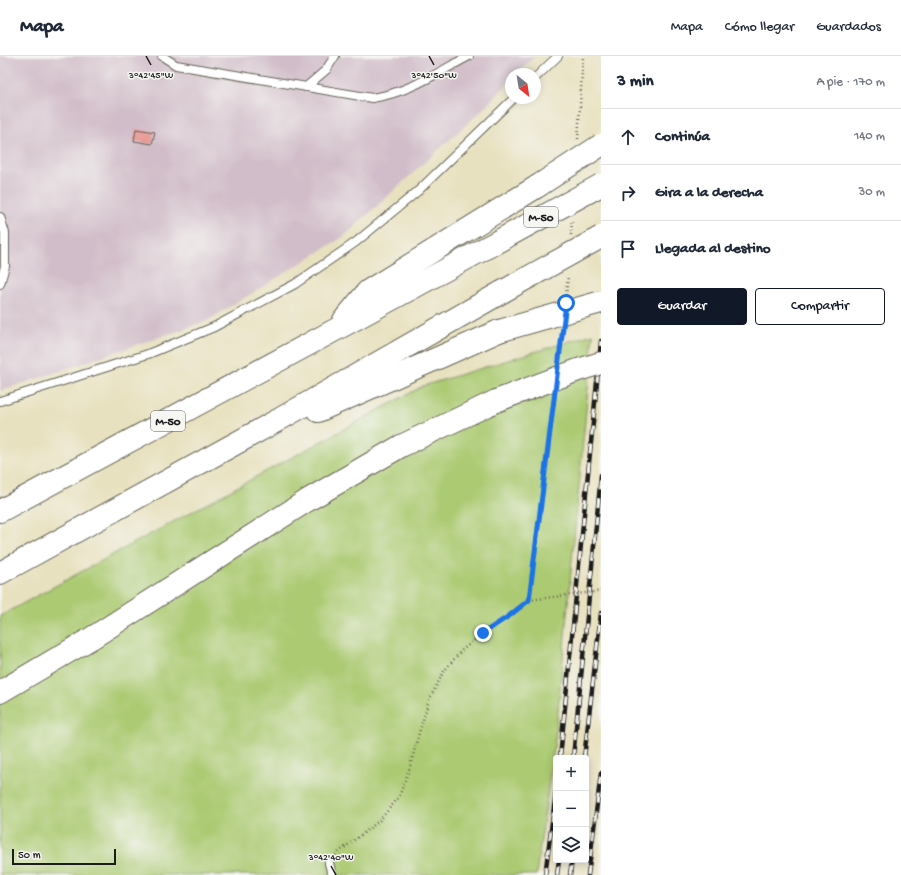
<!DOCTYPE html>
<html lang="es">
<meta charset="utf-8">
<style>
:root{--surface:#fff;--page:#f6f6f7;--text:#1f2937;--muted:#747a83;--line:#e0e1e3;--accent:#111827}
body{margin:0;font-family:"Gochi Hand",sans-serif;background:var(--page);color:var(--text)}
.controls{position:absolute;right:12px;bottom:12px;display:grid;overflow:hidden;border-radius:4px;box-shadow:0 2px 10px #0003}
.controls button{width:36px;height:36px;display:grid;place-items:center;padding:0;border:0;border-bottom:1px solid var(--line);background:var(--surface);color:var(--text);font:20px sans-serif}
.compass{position:absolute;left:505px;top:12px;width:36px;height:36px;border-radius:50%;background:var(--surface);box-shadow:0 2px 10px #0003;rotate:150deg}
.scale{position:absolute;left:12px;bottom:10px;width:104px;box-sizing:border-box;padding-left:4px;border:2px solid #1c1c1c;border-top:0;font-size:11px;line-height:14px;white-space:nowrap;color:#1c1c1c;-webkit-text-stroke:3px #f6f6f2;paint-order:stroke}
.stop{position:absolute;width:12px;height:12px;margin:-9px;border:3px solid #1a73e8;border-radius:50%;background:#fff}
.stop.end{background:#1a73e8;border-color:#fff;box-shadow:0 1px 4px #0008}
.list{margin:0;padding:0;list-style:none}
h2{display:flex;justify-content:space-between;align-items:center;height:52px;margin:0;padding:0 16px;font-size:17px}
h2 small{font-size:13px;font-weight:400;color:var(--muted)}
.list li{display:grid;grid-template-columns:26px 1fr auto;gap:12px;align-items:center;box-sizing:border-box;height:56px;padding:0 16px;border-top:1px solid var(--line)}
.list b{display:block;font-size:15px;white-space:nowrap}
.list em{font-size:13px;font-style:normal;color:var(--muted)}
.actions{display:flex;gap:8px;padding:12px 16px}
.actions a{flex:1;padding:9px 0;border:1px solid var(--accent);border-radius:4px;text-align:center;font-size:14px;color:var(--accent)}
.actions .main{background:var(--accent);color:#fff}
.icon{flex:none;width:22px;height:22px;fill:none;stroke:currentColor;stroke-width:2;stroke-linecap:round;stroke-linejoin:round}
.map{position:relative;flex:none;width:601px;height:819px;overflow:hidden}
header{display:flex;align-items:center;gap:24px;box-sizing:border-box;height:56px;padding:0 20px;background:var(--surface);border-bottom:1px solid var(--line)}
header strong{font-size:19px}
nav{display:flex;gap:22px;margin-inline-start:auto;font-size:14px}
main{display:flex}
aside{flex:1;background:var(--surface)}
.map>svg:first-child{display:block}
</style>
<header>
<strong>Mapa</strong>
<nav><a>Mapa</a><a>Cómo llegar</a><a>Guardados</a></nav>
</header>
<main>
<div class="map">
<svg width="601" height="819" viewBox="0 0 601 819">
<rect width="100%" height="100%" fill="#f6f6f2"/>
<filter id="ink" filterUnits="userSpaceOnUse"><feTurbulence type="fractalNoise" baseFrequency=".025" numOctaves="2"/><feDisplacementMap in="SourceGraphic" scale="8" xChannelSelector="R" yChannelSelector="G"/><feConvolveMatrix kernelMatrix="1 2 1 2 8 2 1 2 1" color-interpolation-filters="sRGB"/></filter>
<filter id="wash" filterUnits="userSpaceOnUse"><feTurbulence type="fractalNoise" baseFrequency=".012" numOctaves="4" result="noise"/><feDisplacementMap in="SourceGraphic" scale="16" xChannelSelector="R" yChannelSelector="G"/><feGaussianBlur stdDeviation="0.9" result="paint"/><feColorMatrix in="noise" values="0 0 0 0 0 0 0 0 0 0 0 0 0 0 0 0 0 1.4 0 .05"/><feComposite in="paint" operator="in"/></filter>
<g filter="url(#wash)">
<rect width="100%" height="100%" fill="#e8e1bf"/>
<path fill="#d1bdc9" d="M0 0H535L517 18H511V24L481 55 343 181 207 265 0 335Z"/>
<path fill="#acca72" stroke="#647347" d="M593 278 556 677 536 819H0V560L423 330Z"/>
<g id="blocks">
<path fill="#e89893" d="M136 73 155 76 152 88 134 85Z"/>
</g>
</g>
<g filter="url(#ink)">
<use href="#blocks" fill-opacity="0" stroke="#636155" stroke-width="1"/>
<g fill="none" stroke-linecap="round" stroke-linejoin="round">
<defs>
<g id="service">
<path d="M162 0 176 9 372 42C408 37 437 17 469 0"/>
<path d="M535 22 558 0"/>
<path d="M306 31 326 14 335 0"/>
<path d="M0 161 5 177V210L0 228"/>
<path d="M0 345 148 298 214 271 295 228 356 186 418 135 514 42"/>
<path d="M329 807 332 819"/>
</g>
<g id="motorway">
<path d="M344 264 368 235 538 130"/>
<path d="M318 355 499 275"/>
<path d="M0 455 335 274 482 194"/>
<path d="M0 517 280 363 502 236"/>
<path d="M0 636 95 580 308 444 401 390 496 345"/>
</g>
</defs>
<use href="#service" stroke="#636155" stroke-width="10"/>
<use href="#motorway" stroke="#636155" stroke-width="24"/>
<g stroke="#636155" stroke-width="2.5" stroke-dasharray="1 3" stroke-linecap="butt">
<path d="M578 83 583 0"/>
<path d="M571 179 572 164"/>
<path d="M566 239 568 220"/>
<path d="M559 302 563 274"/>
<path d="M335 799 379 765 399 741 410 711 419 677 429 644 444 615 461 595 483 577 509 560 529 544 554 341"/>
</g>
<use href="#service" stroke="#fff" stroke-width="8"/>
<use href="#motorway" stroke="#fff" stroke-width="22"/>
<defs>
<g id="rail">
<path d="M560 702 601 285"/>
<path d="M573 702 601 419"/>
<path d="M584 702 601 557"/>
<path d="M545 819 556 736"/>
<path d="M557 819 559 804"/>
<path d="M570 819 572 804"/>
<path d="M588 819 601 717"/>
</g>
</defs>
<use href="#rail" stroke="#1c1c1c" stroke-width="4.5"/>
<use href="#rail" stroke="#f6f6f2" stroke-width="3" stroke-dasharray="9" stroke-linecap="butt"/>
<defs>
<g id="motorway-bridge">
<path d="M538 130 601 89"/>
<path d="M482 194 601 129"/>
<path d="M502 236 601 181"/>
<path d="M499 275 601 246"/>
<path d="M496 345 578 314 601 307"/>
</g>
</defs>
<use href="#motorway-bridge" stroke="#636155" stroke-width="24" stroke-linecap="butt"/>
<path stroke="#636155" stroke-width="2.5" stroke-dasharray="1 3" stroke-linecap="butt" d="M529 544 601 535"/>
<use href="#motorway-bridge" stroke="#fff" stroke-width="22"/>
</g>
</g>
<g fill="none" stroke-linecap="round" stroke-linejoin="round" filter="url(#ink)">
<path stroke="#1a73e8" stroke-width="5" d="M483 577 509 560 529 544 566 247"/>
</g>
<path fill="none" stroke="#1c1c1c" stroke-width="1.5" d="M146 0 151 9M429 0 434 9M331 810 336 819"/>
<g text-anchor="middle" stroke-width="3" stroke-linejoin="round" paint-order="stroke">
<g fill="#f6f6f2" stroke="#5d5d5c" stroke-width="1">
<rect x="524" y="151" width="34" height="20" rx="3"/>
<rect x="151" y="355" width="34" height="20" rx="3"/>
</g>
<g font-size="12" font-weight="bold" fill="#1c1c1c">
<text x="541" y="165">M-50</text>
<text x="168" y="369">M-50</text>
</g>
</g>
<g font-size="10" text-anchor="middle" fill="#1c1c1c" stroke="#f6f6f2" stroke-width="3" stroke-linejoin="round" paint-order="stroke">
<text x="434" y="22">3°42'50"W</text>
<text x="151" y="22">3°42'45"W</text>
<text x="331" y="804">3°42'40"W</text>
</g>
</svg>
<div class="controls">
<button>+</button>
<button>−</button>
<button><svg class="icon" aria-label="layers" viewBox="0 0 24 24"><path d="M12 4l9 5-9 5-9-5zM3 14l9 5 9-5"/></svg></button>
</div>
<svg class="compass" viewBox="-18 -18 36 36"><path d="M0-13l5 13h-10z" fill="#e53935"/><path d="M0 13l5-13h-10z" fill="#747a83"/></svg>
<div class="scale">50 m</div>
<div class="stop" style="left:566px;top:247px"></div>
<div class="stop end" style="left:483px;top:577px"></div>
</div>
<aside>
<h2>3 min<small>A pie · 170 m</small></h2>
<ul class="list">
<li><svg class="icon" aria-label="ahead" viewBox="0 0 24 24"><path d="M12 20V5M6 11l6-6 6 6"/></svg><div><b>Continúa</b></div><em>140 m</em></li>
<li><svg class="icon" aria-label="right" viewBox="0 0 24 24"><path d="M7 20v-9h11M14 6l5 5-5 5"/></svg><div><b>Gira a la derecha</b></div><em>30 m</em></li>
<li><svg class="icon" aria-label="arrive" viewBox="0 0 24 24"><path d="M6 21V4h12l-3 4 3 4H6"/></svg><div><b>Llegada al destino</b></div></li>
</ul>
<div class="actions"><a class="main">Guardar</a><a>Compartir</a></div>
</aside>
</main>
